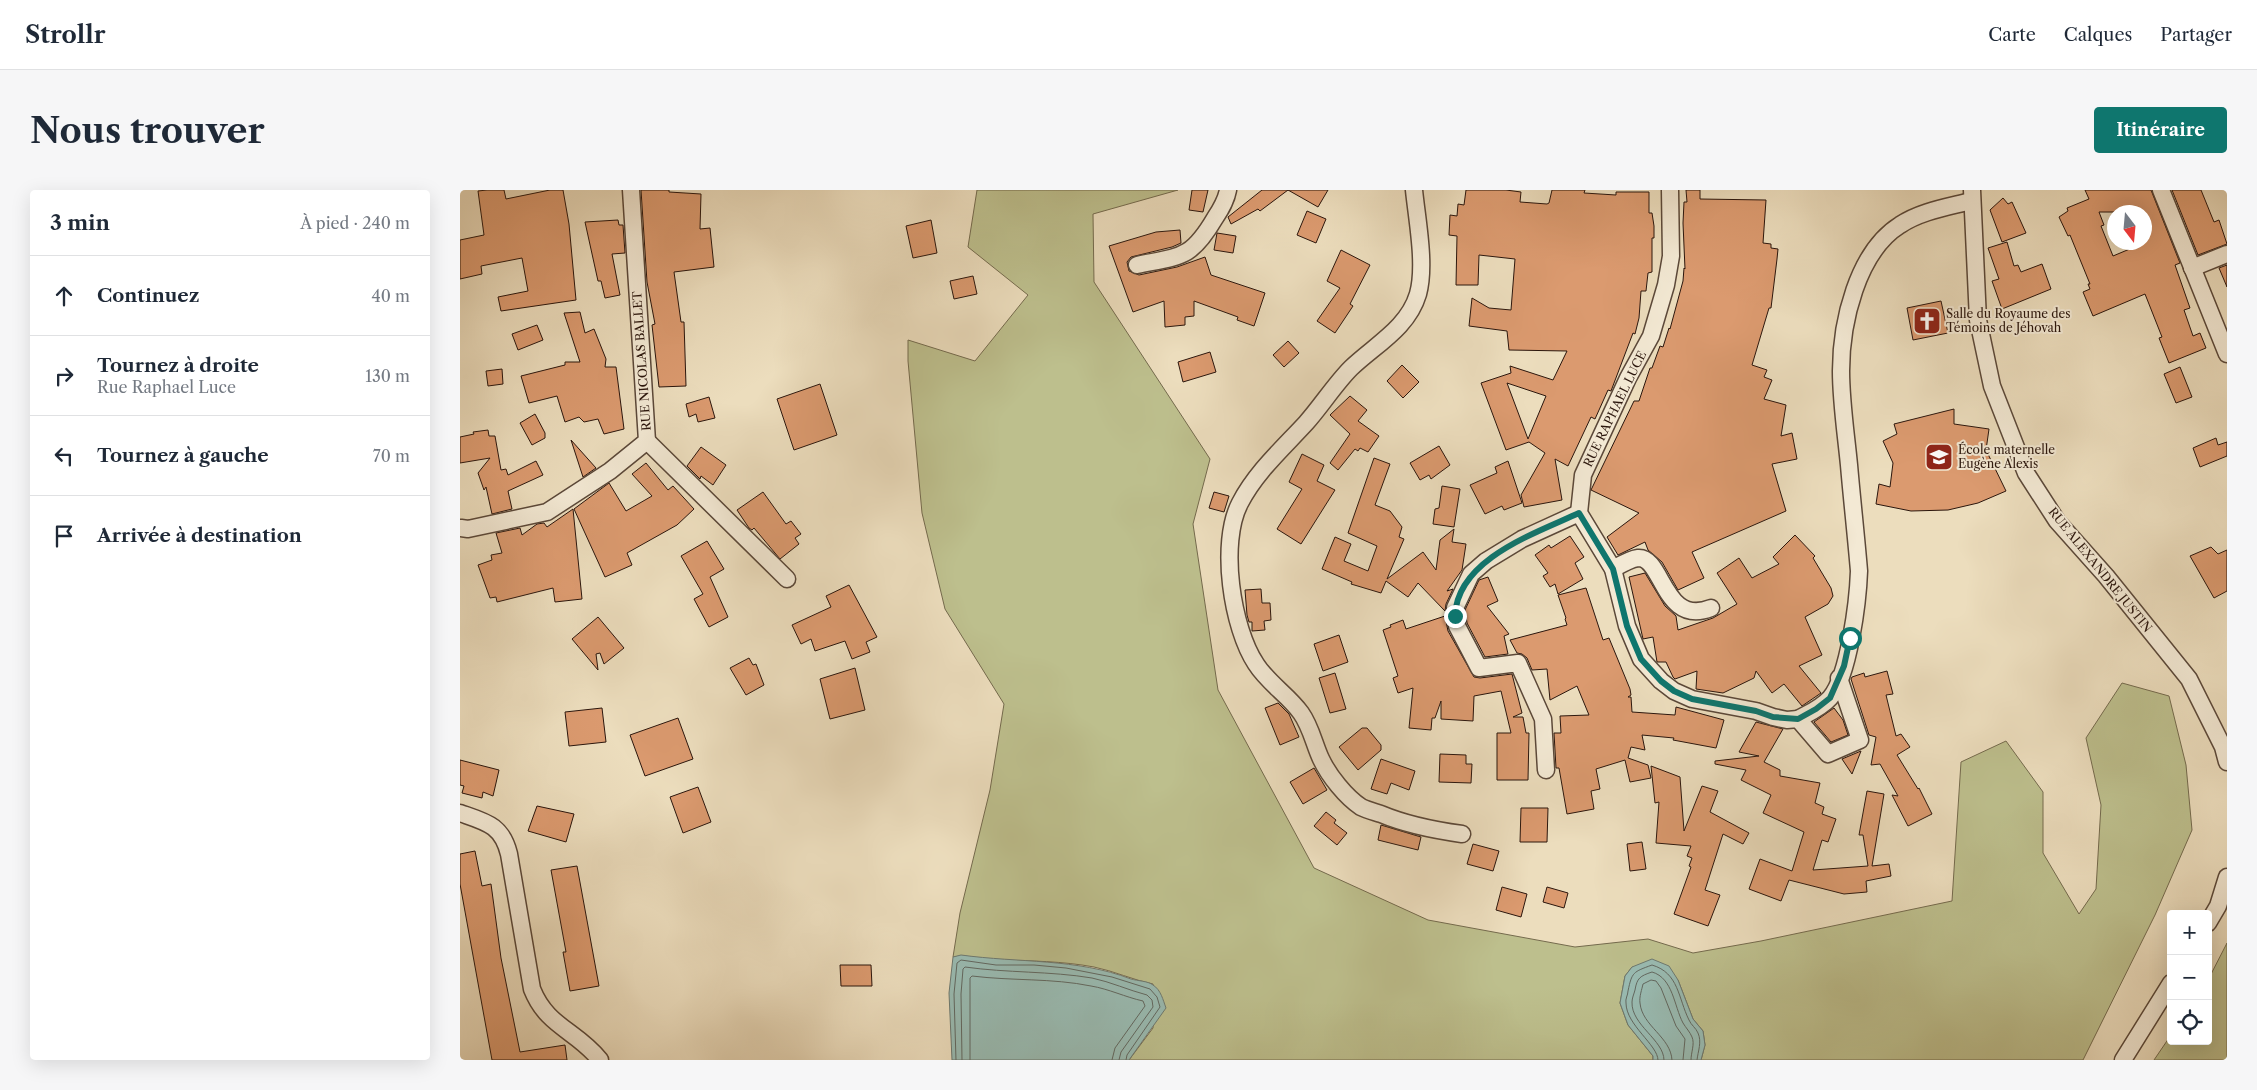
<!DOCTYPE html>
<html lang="fr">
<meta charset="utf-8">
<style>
:root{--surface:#fff;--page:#f6f6f7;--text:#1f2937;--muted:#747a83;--line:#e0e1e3;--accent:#0f766e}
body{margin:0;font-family:"Libre Caslon Text",serif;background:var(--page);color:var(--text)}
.controls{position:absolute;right:15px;bottom:15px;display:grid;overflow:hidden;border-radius:5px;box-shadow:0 5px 20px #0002}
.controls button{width:45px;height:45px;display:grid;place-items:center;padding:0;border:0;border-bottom:1px solid var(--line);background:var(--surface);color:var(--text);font:25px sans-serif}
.compass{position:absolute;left:1647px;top:15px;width:45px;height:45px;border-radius:50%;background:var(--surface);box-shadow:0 5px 20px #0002;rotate:164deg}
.stop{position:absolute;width:15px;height:15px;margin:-11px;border:4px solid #0f766e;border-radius:50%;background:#fff}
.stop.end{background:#0f766e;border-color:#fff;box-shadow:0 1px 5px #0008}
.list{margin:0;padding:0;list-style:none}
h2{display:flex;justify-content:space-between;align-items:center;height:65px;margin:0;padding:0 20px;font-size:21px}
h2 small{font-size:16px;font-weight:400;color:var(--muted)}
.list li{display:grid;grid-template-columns:32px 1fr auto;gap:15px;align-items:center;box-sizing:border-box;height:80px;padding:0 20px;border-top:1px solid var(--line)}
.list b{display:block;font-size:19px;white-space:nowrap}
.list p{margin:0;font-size:16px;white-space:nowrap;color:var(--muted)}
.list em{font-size:16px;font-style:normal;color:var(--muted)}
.icon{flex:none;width:28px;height:28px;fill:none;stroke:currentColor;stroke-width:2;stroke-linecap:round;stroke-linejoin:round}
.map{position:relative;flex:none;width:1767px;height:870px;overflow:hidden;border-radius:5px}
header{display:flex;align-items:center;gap:30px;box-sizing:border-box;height:70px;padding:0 25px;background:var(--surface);border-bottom:1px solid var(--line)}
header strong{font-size:24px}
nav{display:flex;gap:28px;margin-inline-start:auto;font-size:18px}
.intro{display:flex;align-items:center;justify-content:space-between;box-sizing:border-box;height:120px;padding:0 30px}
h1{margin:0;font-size:35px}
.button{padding:12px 22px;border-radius:5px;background:var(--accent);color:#fff;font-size:18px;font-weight:700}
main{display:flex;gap:30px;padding:0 30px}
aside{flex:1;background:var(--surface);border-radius:5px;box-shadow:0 5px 20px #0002}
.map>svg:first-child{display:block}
</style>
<header>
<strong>Strollr</strong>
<nav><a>Carte</a><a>Calques</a><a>Partager</a></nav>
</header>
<div class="intro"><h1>Nous trouver</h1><a class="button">Itinéraire</a></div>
<main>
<aside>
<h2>3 min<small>À pied · 240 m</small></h2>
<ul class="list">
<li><svg class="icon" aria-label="ahead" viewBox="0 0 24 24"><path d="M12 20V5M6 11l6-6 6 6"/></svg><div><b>Continuez</b></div><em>40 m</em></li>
<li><svg class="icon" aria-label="right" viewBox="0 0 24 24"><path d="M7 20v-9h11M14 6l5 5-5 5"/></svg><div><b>Tournez à droite</b><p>Rue Raphael Luce</p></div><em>130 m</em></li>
<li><svg class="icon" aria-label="left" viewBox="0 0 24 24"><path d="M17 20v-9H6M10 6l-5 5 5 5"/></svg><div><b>Tournez à gauche</b></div><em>70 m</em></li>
<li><svg class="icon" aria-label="arrive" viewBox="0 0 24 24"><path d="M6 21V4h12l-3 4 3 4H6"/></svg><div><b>Arrivée à destination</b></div></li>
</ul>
</aside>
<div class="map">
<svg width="1767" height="870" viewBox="0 0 1767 870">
<rect width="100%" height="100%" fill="#ecddbd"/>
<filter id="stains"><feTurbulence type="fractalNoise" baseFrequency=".004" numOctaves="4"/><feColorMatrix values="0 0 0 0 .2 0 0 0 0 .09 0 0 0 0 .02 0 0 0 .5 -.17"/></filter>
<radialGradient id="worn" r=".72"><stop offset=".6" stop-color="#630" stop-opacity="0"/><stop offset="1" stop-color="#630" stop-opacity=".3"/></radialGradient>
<g fill="#bdbf8d" stroke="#746a4d">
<path d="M517 0H718L633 24 634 92 750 269 733 334 758 500 854 678 968 730 1115 757 1188 749 1233 763 1301 751 1492 711 1501 572 1546 551 1583 602V663L1619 724 1636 699 1641 615 1626 548 1662 493 1709 506 1726 575 1732 640 1695 725 1623 870H1241L1245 855 1243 841 1233 829 1218 790 1172 777 1165 786 1160 813 1168 835 1193 866V870H669L693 838V794C673 790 654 781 634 777 602 771 571 771 538 770 523 770 508 764 493 767L500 723 530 600 544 514 485 419 462 323 448 171V150L515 171 568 105 508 57Z"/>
<path d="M1767 753V870H1694L1711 845V851H1748V790Z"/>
</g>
<g fill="#99bbb2" stroke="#6d7970">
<path d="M501 765C559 773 616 768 671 789 678 791 688 791 693 795 701 800 703 810 706 818L669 870H492L489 803 493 767Z"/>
<path d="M1192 769 1209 776 1218 790 1233 829 1243 841 1245 855 1241 870H1193V866L1168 835 1160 813 1165 786 1172 777Z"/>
</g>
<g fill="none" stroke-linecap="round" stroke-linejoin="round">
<g stroke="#626860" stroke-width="1">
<path d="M496 870 494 804 497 773 501 770 536 775H574L606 778 652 787 690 799 697 807 700 817 667 865 666 870"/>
<path d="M502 870 501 804 503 779 505 777C547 783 590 781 632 788 651 792 668 800 687 805L692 810 693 817 661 862 659 870"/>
<path d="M510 870V788L512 786C552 791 592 788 631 796 649 799 665 807 683 811L685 816 655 858 652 870"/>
<path d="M1198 870C1198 855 1166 835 1166 813 1165 809 1168 805 1168 801 1172 782 1173 782 1192 775 1219 783 1218 808 1229 830 1231 835 1236 838 1238 843 1242 852 1238 861 1237 870"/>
<path d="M1204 870C1204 850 1171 835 1172 812 1172 808 1174 804 1175 800 1177 788 1180 786 1192 782 1213 788 1214 816 1223 833 1226 838 1230 842 1232 847 1235 854 1231 862 1231 870"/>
<path d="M1212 870C1211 847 1182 836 1180 813 1179 807 1182 799 1183 794L1191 790 1196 791 1201 798 1216 836 1225 849 1223 870"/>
</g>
</g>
<g fill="#db9a6f" stroke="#2b160d" fill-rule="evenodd">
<path d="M27 0H44L46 9 90 0H103L109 34 116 110 41 121 38 107 68 101 62 68 21 76 22 84 0 89V50L24 45 18 1Z"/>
<path d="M181 0H209V2L241 4 240 39 250 38 254 77 214 82 221 132H224L226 196 199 197 192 135 195 134 187 92Z"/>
<path d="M732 0H748L743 22 729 20Z"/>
<path d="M802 0H828L800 21 798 19 771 34 768 27Z"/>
<path d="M828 0H868L858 17Z"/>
<path d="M1006 0H1046L1061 2 1060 12 1087 14 1089 13 1092 0H1125L1124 3 1156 5V2H1189V23H1192L1194 36V48H1192V82L1188 83 1186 101H1181L1179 128 1175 144 1173 143 1151 201 1148 200 1135 229 1131 227 1108 276 1095 269 1102 310 1064 317 1061 305 1085 263 1069 252 1046 260 1021 193 1051 183 1050 176 1093 190 1107 161 1049 160 1047 141 1009 136 1012 108 1029 118 1051 120 1055 69 1019 65 1018 95H996L997 46 989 45 990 25 997 26 998 14 1004 15ZM1047 193 1086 206 1068 249Z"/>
<path d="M1226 0H1240V9L1306 10 1303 53 1311 54V58L1318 59 1317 69 1311 118H1309L1292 175 1307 180 1304 187 1312 190 1304 209 1326 215 1321 246 1332 243 1337 269 1312 274 1326 321 1232 362 1244 388 1218 400 1202 372 1188 360 1185 352 1158 365 1147 347 1179 323 1131 300 1174 211H1179L1190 178H1192L1200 156 1203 157 1209 138 1210 139 1223 91 1224 78 1225 79 1223 33 1224 12H1227Z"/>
<path d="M1625 0H1691L1720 73 1715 75 1730 118 1724 120 1733 146 1740 143 1746 158 1709 173 1699 148 1702 147 1685 104 1633 126 1623 102 1630 99 1628 94H1630L1610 45 1608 46 1599 27 1608 21 1607 18 1629 9ZM1639 22H1684V53L1653 66 1641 36 1644 35Z"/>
<path d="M1712 0H1741L1754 32 1759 30 1767 54 1738 65Z"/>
<path d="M1543 8 1548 14 1552 12 1566 43 1542 52 1530 20Z"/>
<path d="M847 21 866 29 856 53 837 45Z"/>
<path d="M158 30 159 35H163L165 63 152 64 160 105 145 108 141 91H138L125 32Z"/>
<path d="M471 30 477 63 453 68 446 36Z"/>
<path d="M720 40 721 53 712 57 671 67 667 72 669 81 679 85 717 77 745 67 751 85 805 103 794 136 777 130 778 127 734 111V126L725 127V135L705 137 704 111 673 122 649 56 696 42Z"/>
<path d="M757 43 776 46 773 63 754 60Z"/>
<path d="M1547 52 1554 76 1558 75 1561 82 1582 74 1591 99 1542 119 1532 91 1539 89 1528 58Z"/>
<path d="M881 60 910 75 890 114 893 116 875 143 857 131 880 98 867 91Z"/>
<path d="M1767 75V97L1759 78Z"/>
<path d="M513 86 517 104 494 109 490 91Z"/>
<path d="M1481 111 1488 143 1453 150 1447 118Z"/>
<path d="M120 122 125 143 134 139 146 169 145 177H156L164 239 144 244 138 229 124 232 119 227 105 232 97 206 69 213 61 186 105 175V172H120L104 123Z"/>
<path d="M77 135 83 150 58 160 52 144Z"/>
<path d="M828 151 839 163 824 177 813 165Z"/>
<path d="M750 162 756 182 723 192 718 172Z"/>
<path d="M942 175 959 192 943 208 927 191Z"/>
<path d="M1720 177 1732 207 1716 213 1704 184Z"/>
<path d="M42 179 43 194 28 196 26 181Z"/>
<path d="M360 194 377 245 334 260 317 209Z"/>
<path d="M890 206 907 220 898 231 919 246 908 262 900 258 898 261 895 259 878 280 870 273 890 244 870 225Z"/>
<path d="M249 207 255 228 238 232 236 224 229 227 226 214Z"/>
<path d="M1494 219V234L1529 239 1526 260 1546 301 1518 313 1488 320 1451 321 1416 314 1419 294 1430 297 1433 273 1423 251 1437 244 1434 234Z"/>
<path d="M75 224 85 243V248L72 255 60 233Z"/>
<path d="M28 240 29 246H35L41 280 46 279 48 285 76 271 83 285 48 301 52 319 32 324 26 297 24 300 18 283 30 268 0 273V247L14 244 13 242Z"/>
<path d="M1756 248 1758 255 1767 252V266L1740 277 1733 258Z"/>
<path d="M111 250 136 278 123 287Z"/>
<path d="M979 256 990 275 971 289 969 285 960 290 950 273Z"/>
<path d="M241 257 266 275 253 295 241 286 240 289 227 276Z"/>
<path d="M842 264 864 275 857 291 875 300 841 354 817 339 842 299 829 292Z"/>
<path d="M914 268 930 274 915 315 930 321 942 337 939 347 944 349 927 389 963 362 976 380 980 350 994 339 992 352 1006 354 1002 380 987 401 993 399 986 414 985 421 958 393 948 407 926 391 921 403 891 394 892 392 862 379 875 347 891 354 884 371 908 381 917 356 888 343Z"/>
<path d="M1048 271 1062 313 1044 320 1042 316 1025 324 1010 295 1037 283 1035 277Z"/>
<path d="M186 273 208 300 213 296 234 319 217 335 167 363 172 375 145 387 114 319 149 293 166 321 192 306 172 284Z"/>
<path d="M982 296 1000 299 994 337 973 334 975 319 979 318Z"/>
<path d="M303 302 326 334 331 331 341 344 335 348 339 354 320 369 294 338 292 340 289 338 277 320Z"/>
<path d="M754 302 769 306 764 322 749 318Z"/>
<path d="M113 319 122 409 95 412 93 398 37 412 36 407 30 408 18 375 32 370 31 365 42 363 36 343 60 338 62 345 77 334 84 333 87 337Z"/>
<path d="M1335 345 1355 366 1353 368 1371 398 1373 406 1368 414 1345 427 1362 465 1339 476 1361 503 1342 516 1324 494 1312 503 1296 481 1294 488 1263 503 1236 499 1237 481 1215 489 1213 487 1206 472H1197L1193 447 1183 449 1169 387 1185 383 1205 416 1216 426 1218 440 1253 428 1277 414 1257 383 1279 368 1292 388 1319 374 1313 367Z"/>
<path d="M1110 346 1124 367 1115 373 1123 389 1098 404 1095 394 1090 397 1083 386 1088 383 1075 365 1089 355 1091 358Z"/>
<path d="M247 351 264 379 250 387 268 427 249 437 234 409 243 404 221 366Z"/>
<path d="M1751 357 1758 364 1767 360V401L1754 408 1730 366Z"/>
<path d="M1028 387 1038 411 1027 416 1049 444 1044 446 1048 464 1025 467 1007 433 1005 420 1019 390Z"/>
<path d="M389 395 417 447 406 452 410 462 392 469 385 451 355 461 351 449 341 454 332 435 371 417 366 406Z"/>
<path d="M1126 398 1143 450 1149 448 1170 499 1171 505 1168 507H1171L1172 522 1215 525 1216 517 1264 530 1256 558 1213 550 1214 548 1182 545 1185 560 1171 557 1168 568 1188 575 1191 588 1170 592 1165 570 1136 579 1140 599 1131 601 1134 619 1107 624 1099 578H1096L1094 543H1101L1100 526 1129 525 1117 496 1090 510 1087 479 1072 480 1067 468 1062 464 1057 463 1050 450 1107 435 1105 429 1106 428 1098 405Z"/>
<path d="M801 399 802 413H810L811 430 804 431 805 440 792 441V432H789L787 425 785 400Z"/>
<path d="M985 426 988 441 1014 487 1020 488 1052 484 1062 523 1053 527H1063L1066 543H1069L1068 590H1037V543H1051L1041 501 1014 506 1013 531 981 529V511L975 528H972L971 540 949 538 953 498 938 503 933 488 938 486 923 440 931 437 930 435 943 430 946 439Z"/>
<path d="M138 427 164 458 144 474 140 463 136 464 138 480 112 449Z"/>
<path d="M879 445 888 472 863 481 854 454Z"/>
<path d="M289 468 293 475 296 474 304 495 286 505 270 478Z"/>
<path d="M395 478 405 520 370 529 360 489Z"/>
<path d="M1427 481 1433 504 1426 505 1436 546 1441 544 1450 557 1437 565 1458 599 1459 598 1472 624 1448 636 1432 605 1438 606 1420 574 1411 575 1416 547 1409 545 1391 489 1392 487 1404 483 1405 487Z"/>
<path d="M875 483 886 519 870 523 859 488Z"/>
<path d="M818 513 829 524 839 547 820 555 805 518Z"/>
<path d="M142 518 146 552 109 556 105 522Z"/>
<path d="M1374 518 1383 530 1388 545 1371 552 1354 532Z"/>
<path d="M218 528 233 569 185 586 170 545Z"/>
<path d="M1296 532 1323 539 1304 572 1320 580V586L1360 593 1355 613 1364 617 1362 624 1376 629 1368 652 1362 650 1353 680 1408 676 1403 645H1399L1407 601 1424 604 1412 676 1429 674 1431 686 1406 691 1407 702 1384 704 1329 690 1321 711 1289 699 1300 669 1332 681 1344 642 1303 623 1311 605 1281 590 1286 580 1255 574V571L1299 566 1279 562Z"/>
<path d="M902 538H907L921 555V560L898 580 879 557Z"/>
<path d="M1401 561 1392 584 1382 569Z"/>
<path d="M980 564 1006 565V574H1012L1011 593 979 592Z"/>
<path d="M921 569 955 581 949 600 931 593 927 604 911 599Z"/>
<path d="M0 570 39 580 33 606 23 602 22 608 2 603 4 596 0 595Z"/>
<path d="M1191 576 1220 587 1224 641 1242 596 1258 601 1250 622 1289 643 1283 654 1263 644 1245 700 1260 705 1248 736 1214 724 1231 677 1229 676 1232 668 1227 666 1231 656 1196 653 1199 612 1195 613Z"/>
<path d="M854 578 867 600 843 614 830 592Z"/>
<path d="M238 597 251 632 223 643 210 607Z"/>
<path d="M77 616 114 624 106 652 68 641Z"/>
<path d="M1061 618H1088L1087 652H1060Z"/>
<path d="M866 622 876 630 874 633 887 643 877 655 854 636Z"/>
<path d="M921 635 961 647 958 660 918 650Z"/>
<path d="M1182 652 1186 679 1170 681 1167 654Z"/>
<path d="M1013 654 1039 661 1033 681 1007 674Z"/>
<path d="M15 661 22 696 31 694 41 768 60 862 105 855 107 870H32L0 694V664Z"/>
<path d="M117 676 139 796 110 801 103 762H106L91 680Z"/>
<path d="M1042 697 1067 704 1061 727 1036 720Z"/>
<path d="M1087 697 1108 703 1104 718 1083 712Z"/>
<path d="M380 775H411L412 796H381Z"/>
</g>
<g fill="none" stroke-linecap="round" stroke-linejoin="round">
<defs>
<g id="minor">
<path d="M954 0C957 30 966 75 958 104 948 138 915 155 891 178 875 194 862 215 846 233 823 258 796 282 780 313 759 353 772 438 796 474 808 493 828 505 841 523 851 537 854 554 861 569 869 586 886 607 901 617 907 620 915 622 921 624 947 635 973 640 1002 644"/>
<path d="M1210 0 1211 66 1206 95 1191 146 1168 188 1123 285 1119 323 1153 379 1167 436 1181 469 1201 491 1214 501 1232 509 1296 521 1313 527 1327 530 1338 529 1368 564 1400 550 1379 488"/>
<path d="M1512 0 1518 130 1532 196 1566 283 1597 331 1646 386 1729 489 1763 557 1767 572"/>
<path d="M1701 0 1767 164"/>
<path d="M677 75C721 66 731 69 755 28 761 19 766 11 768 0"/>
<path d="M1732 78 1767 64"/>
<path d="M187 251 327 389"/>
<path d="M1 338 8 339 87 322 150 281 187 251 171 0"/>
<path d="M1153 379C1160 375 1170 369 1178 368 1203 366 1203 437 1251 418"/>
<path d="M1338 529C1349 523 1361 518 1370 508 1389 486 1398 410 1399 381 1396 345 1392 310 1389 275 1386 244 1381 212 1381 181 1381 133 1397 62 1440 35 1461 21 1488 17 1511 11"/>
<path d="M1086 580 1083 529 1058 473 1019 478 997 436 995 426V418L1011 384 1026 371 1062 349 1119 323"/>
<path d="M0 623C26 632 42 635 49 664L72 799C87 837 116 840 140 870"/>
<path d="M1748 733 1758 716 1767 687"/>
<path d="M1663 870 1711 793"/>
</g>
</defs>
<use href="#minor" stroke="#5b4839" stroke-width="19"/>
<use href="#minor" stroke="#f3e9d4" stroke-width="16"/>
</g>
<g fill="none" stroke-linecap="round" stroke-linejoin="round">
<path stroke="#0f766e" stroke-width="6" d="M995 426C997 369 1076 343 1119 323L1153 379 1167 436 1181 469 1201 491 1214 501 1232 509 1296 521 1313 527 1338 529 1356 519 1370 508 1384 476 1390 448"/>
</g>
<defs>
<symbol id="church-square" viewBox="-11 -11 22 22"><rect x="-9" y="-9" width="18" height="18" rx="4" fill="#8f2418" stroke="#f3e9d4"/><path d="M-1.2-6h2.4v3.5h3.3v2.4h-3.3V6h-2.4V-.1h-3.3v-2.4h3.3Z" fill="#fff"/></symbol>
<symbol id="school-square" viewBox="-11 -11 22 22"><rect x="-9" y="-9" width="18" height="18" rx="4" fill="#8f2418" stroke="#f3e9d4"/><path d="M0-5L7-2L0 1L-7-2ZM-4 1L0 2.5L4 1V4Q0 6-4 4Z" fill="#fff"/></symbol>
</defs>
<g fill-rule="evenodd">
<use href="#church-square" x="1451" y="115" width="32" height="32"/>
<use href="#school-square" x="1463" y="251" width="32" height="32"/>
</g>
<g text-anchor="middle" stroke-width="4" stroke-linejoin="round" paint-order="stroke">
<g font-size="12" fill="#2b160d" stroke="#f3e9d4" text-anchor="start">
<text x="1486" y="128">Salle du Royaume des<tspan x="1486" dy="14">Témoins de Jéhovah</tspan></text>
<text x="1498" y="264">École maternelle<tspan x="1498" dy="14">Eugène Alexis</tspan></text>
</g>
<g font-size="12" fill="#2b160d" stroke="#f3e9d4">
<text transform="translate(182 171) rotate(-94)" y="4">RUE NICOLAS BALLET</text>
<text transform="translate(1155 219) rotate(-64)" y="4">RUE RAPHAEL LUCE</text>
<text transform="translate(1640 380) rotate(51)" y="4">RUE ALEXANDRE JUSTIN</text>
</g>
</g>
<rect width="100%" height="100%" filter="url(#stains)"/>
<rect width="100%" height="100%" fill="url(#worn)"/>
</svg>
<div class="controls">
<button>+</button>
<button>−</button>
<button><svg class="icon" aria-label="locate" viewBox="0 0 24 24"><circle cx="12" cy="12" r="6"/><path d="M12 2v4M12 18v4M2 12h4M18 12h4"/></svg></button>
</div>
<svg class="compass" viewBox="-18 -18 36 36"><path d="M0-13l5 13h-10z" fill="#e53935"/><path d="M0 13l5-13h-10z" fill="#747a83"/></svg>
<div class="stop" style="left:1390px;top:448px"></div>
<div class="stop end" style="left:995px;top:426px"></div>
</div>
</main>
